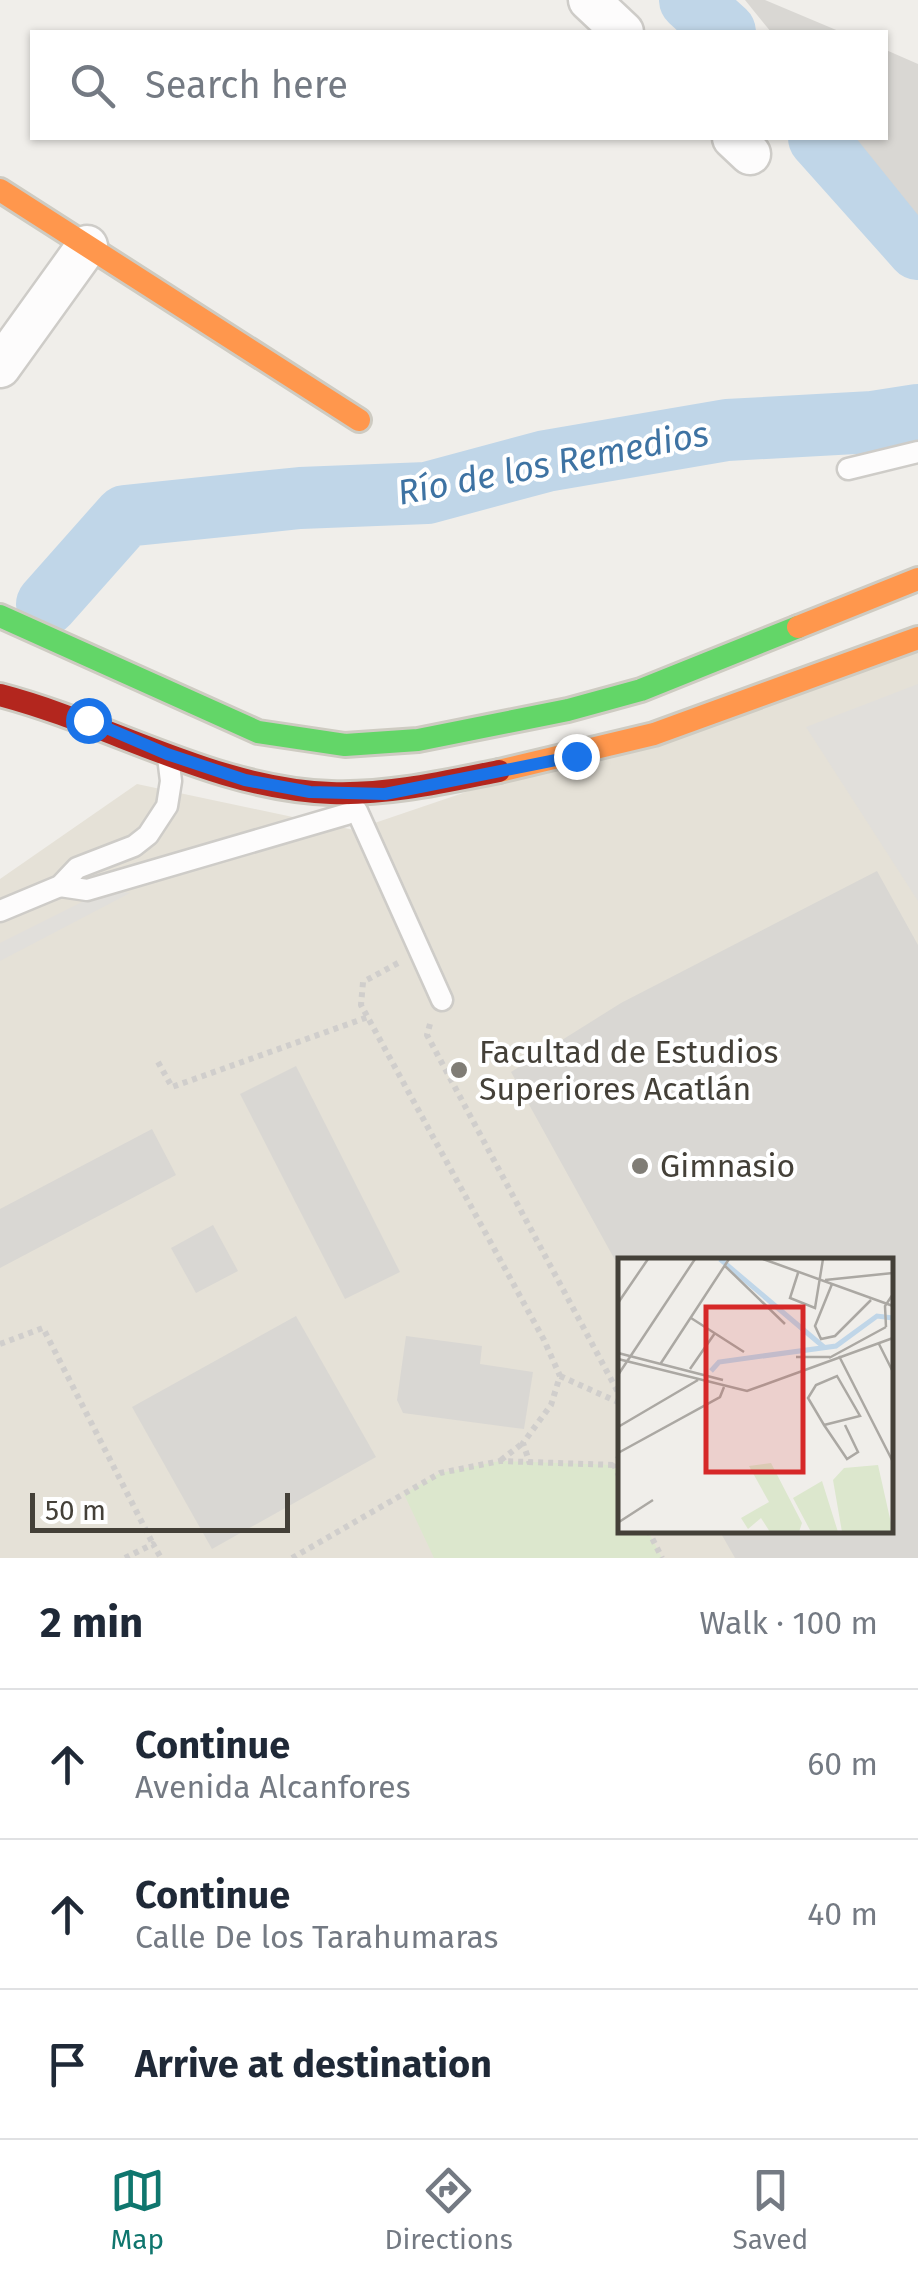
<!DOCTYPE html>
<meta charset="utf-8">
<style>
:root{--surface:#fff;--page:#f6f6f7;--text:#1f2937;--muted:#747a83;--line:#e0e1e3;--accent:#0f766e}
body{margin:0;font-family:"Fira Sans",sans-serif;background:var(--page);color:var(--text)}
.scale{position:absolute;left:30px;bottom:25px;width:260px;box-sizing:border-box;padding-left:10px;border:5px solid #444038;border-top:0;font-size:28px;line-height:35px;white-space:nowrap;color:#444038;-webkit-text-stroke:8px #fff;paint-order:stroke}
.stop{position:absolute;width:30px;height:30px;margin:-22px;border:8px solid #1a73e8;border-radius:50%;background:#fff}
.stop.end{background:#1a73e8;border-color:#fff;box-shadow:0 2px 10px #0008}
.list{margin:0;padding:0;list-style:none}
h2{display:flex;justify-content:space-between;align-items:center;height:130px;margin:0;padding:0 40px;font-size:42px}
h2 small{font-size:32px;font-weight:400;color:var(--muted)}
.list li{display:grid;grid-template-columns:65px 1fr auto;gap:30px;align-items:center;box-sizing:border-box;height:150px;padding:0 40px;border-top:2px solid var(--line)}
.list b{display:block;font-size:38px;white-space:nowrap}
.list p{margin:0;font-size:32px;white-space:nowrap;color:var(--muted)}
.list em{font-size:32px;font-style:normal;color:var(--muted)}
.icon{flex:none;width:55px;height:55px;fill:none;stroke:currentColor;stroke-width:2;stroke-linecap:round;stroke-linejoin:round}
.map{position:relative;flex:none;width:918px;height:1558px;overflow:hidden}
.search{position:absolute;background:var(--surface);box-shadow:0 2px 8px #0004;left:30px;right:30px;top:30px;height:110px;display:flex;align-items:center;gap:25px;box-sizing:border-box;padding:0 35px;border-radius:0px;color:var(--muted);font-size:38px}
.sheet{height:580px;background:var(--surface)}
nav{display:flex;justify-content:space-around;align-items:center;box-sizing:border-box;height:140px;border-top:2px solid var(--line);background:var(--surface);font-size:28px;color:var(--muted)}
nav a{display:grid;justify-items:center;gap:5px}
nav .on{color:var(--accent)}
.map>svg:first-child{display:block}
</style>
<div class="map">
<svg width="918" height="1558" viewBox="0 0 918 1558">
<rect width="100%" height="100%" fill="#f0eeea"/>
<path fill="#e5e1d7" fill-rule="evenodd" d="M918 638V1558H0V879L137 784 354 830ZM620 1260H890V1530H620Z"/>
<path fill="#dce7cd" d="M500 1461 614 1465 620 1478V1530L648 1531 662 1558H434L404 1494 440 1473Z"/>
<g fill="#e1dfdb">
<path d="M918 684V901L806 727Z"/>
<path d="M106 890 130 893 0 961V943Z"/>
</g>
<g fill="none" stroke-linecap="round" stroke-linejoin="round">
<g stroke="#c0d6e8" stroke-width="62">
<path d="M690 0 725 32"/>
<path d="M819 138 918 249"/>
<path d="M47 604 125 516 300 498 427 493 546 461 727 430 873 422 918 415"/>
</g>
</g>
<g fill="#d9d7d3">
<path d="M745 0H765L841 32H771Z"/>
<path d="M886 50 918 64V215L856 138H886Z"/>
<path d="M877 871 918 945V1558H735L719 1530H890V1260H615L511 1072 621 1003Z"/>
<path d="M296 1066 400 1272 345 1299 240 1094Z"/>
<path d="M152 1129 176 1175 0 1268V1209Z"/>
<path d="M213 1225 238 1271 196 1293 171 1248Z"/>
<path d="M296 1316 376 1457 212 1549 132 1407Z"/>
<path d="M406 1336 482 1346 480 1364 533 1372 524 1429 403 1413 397 1400Z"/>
</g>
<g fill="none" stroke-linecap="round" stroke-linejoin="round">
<defs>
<g id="lane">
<path d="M848 469 918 452"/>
<path d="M357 811 442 1000"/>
<path d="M60 886 87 890 347 814"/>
<path d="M0 911 60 886 77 868 134 846 148 835 167 806 171 781 168 757"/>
</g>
<g id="street">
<path d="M589 0 623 32"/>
<path d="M733 138 750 154"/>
<path d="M0 367 87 246"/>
</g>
<path id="fast" d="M0 616 258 732 345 745 418 740 568 710 641 690 798 627"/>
<g id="slow">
<path d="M0 190 359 420"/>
<path d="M798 627 918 579"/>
<path d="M499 771 654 734 918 638"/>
</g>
<path id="jam" d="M0 695C111 724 215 789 331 793 388 795 444 782 499 771"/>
</defs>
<use href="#lane" stroke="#ceccc8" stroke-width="25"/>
<use href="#street" stroke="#ceccc8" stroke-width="45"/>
<use href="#fast" stroke="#cecbc2" stroke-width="28"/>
<use href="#slow" stroke="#cecbc2" stroke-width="28"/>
<use href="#jam" stroke="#cecbc2" stroke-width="28"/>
<g stroke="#d0cecc" stroke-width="6" stroke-dasharray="5 5" stroke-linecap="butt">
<path d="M398 963 363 982 361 1005 544 1340 560 1376 551 1405 523 1443 530 1464"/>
<path d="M430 1024 427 1035 620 1396"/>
<path d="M158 1062 172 1087 368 1017"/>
<path d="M0 1344 43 1328 153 1544"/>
<path d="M560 1376 620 1403"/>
<path d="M620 1455 614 1465 620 1478"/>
<path d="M501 1460 523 1443"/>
<path d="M648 1530 662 1558"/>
<path d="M125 1558 153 1544 161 1558"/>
<path d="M292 1558 440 1473 500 1461 614 1465"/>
</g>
<use href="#lane" stroke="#fdfcfc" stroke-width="20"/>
<use href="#street" stroke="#fdfcfc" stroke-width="40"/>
<use href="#fast" stroke="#63d668" stroke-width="22"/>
<use href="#slow" stroke="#ff974d" stroke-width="22"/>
<use href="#jam" stroke="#b3261e" stroke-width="22"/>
</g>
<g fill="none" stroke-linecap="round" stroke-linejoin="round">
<path stroke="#1a73e8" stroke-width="12" d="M88 720 167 754 245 780 310 792 385 794 576 756"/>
</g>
<g fill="#807d76" stroke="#fff" stroke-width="4">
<circle cx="459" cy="1070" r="10"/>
<circle cx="640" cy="1166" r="10"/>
</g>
<g text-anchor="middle" stroke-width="8" stroke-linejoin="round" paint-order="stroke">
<g font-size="32" fill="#444038" stroke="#fff" text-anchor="start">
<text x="479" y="1063">Facultad de Estudios<tspan x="479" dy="37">Superiores Acatlán</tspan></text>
<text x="660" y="1177">Gimnasio</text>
</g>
<g font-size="35" font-style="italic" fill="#3e73a3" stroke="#fff">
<text transform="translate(553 463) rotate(-11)" y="12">Río de los Remedios</text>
</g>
</g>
<g transform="translate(618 1258)">
<rect width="275" height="275" fill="#f0eeea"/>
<path d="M153 205 184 265 181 274H152L143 260 130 271 123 260 151 244 131 208ZM260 207 275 274H224L215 222 226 210ZM204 223 220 274H193L175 240Z" fill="#dce7cd"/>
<path fill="none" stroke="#c0d6e8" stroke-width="5" d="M102 1 207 90M93 113 101 104 218 88 259 58 275 60"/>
<path fill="none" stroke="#aba8a3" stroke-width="2.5" d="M145 1 275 48M107 8 167 66M180 15 172 40 197 50 205 1M207 22 275 15M214 26 197 68 203 81 217 78 253 42M0 45 30 1M73 60 126 94M268 69 267 48 275 36M261 86 275 114M0 95 105 122M221 98 275 204M178 99H212M211 100 268 69M0 101 129 133 275 80M43 105 111 1M72 111 97 75M0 117 77 1M219 118 242 158 206 167 190 140 198 127ZM206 167 229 201 240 194 227 167M0 169 80 122M0 195 102 139 106 129M1 264 35 242"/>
<path fill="#d62828" fill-opacity="0.15" stroke="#d62828" stroke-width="5" d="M88 49H185V214H88Z"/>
<rect width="275" height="275" fill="none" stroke="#444038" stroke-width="5"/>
</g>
</svg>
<div class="scale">50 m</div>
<div class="stop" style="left:88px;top:720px"></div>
<div class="stop end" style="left:576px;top:756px"></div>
<div class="search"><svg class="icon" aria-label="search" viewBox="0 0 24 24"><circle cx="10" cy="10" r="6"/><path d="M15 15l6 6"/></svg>Search here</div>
</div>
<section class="sheet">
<h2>2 min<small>Walk · 100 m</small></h2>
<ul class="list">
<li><svg class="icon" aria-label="ahead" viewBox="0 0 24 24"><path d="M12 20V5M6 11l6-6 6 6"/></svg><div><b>Continue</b><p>Avenida Alcanfores</p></div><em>60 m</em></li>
<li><svg class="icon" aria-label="ahead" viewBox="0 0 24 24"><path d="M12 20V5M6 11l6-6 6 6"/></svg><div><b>Continue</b><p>Calle De los Tarahumaras</p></div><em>40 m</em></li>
<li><svg class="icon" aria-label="arrive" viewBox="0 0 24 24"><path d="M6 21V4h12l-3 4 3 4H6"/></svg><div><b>Arrive at destination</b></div></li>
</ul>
</section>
<nav>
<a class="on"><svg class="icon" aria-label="map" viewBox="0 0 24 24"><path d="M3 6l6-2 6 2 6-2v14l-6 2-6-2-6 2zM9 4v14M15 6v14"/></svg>Map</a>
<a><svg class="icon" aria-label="directions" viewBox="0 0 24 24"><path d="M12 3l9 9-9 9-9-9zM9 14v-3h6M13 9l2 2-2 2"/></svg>Directions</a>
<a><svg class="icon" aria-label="saved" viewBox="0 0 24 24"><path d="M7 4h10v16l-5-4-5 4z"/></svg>Saved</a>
</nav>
